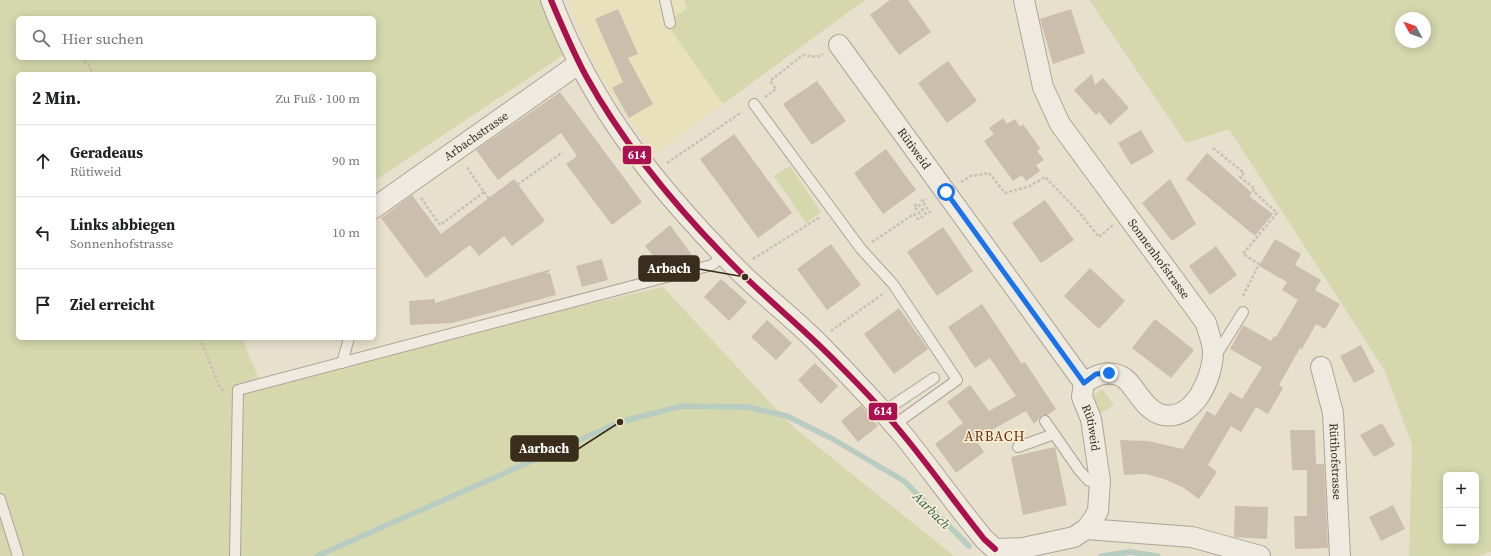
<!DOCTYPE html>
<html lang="de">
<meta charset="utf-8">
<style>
:root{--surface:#fff;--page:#f2f2f2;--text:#202124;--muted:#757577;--line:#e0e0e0}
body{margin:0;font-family:"Source Serif 4",serif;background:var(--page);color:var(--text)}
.controls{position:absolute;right:12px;bottom:12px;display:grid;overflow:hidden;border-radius:6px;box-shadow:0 2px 10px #0003}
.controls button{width:36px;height:36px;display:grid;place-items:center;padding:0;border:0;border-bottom:1px solid var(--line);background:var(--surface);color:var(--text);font:20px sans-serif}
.compass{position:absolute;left:1395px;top:12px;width:36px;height:36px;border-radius:50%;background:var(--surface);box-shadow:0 2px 10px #0003;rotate:311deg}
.stop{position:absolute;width:12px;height:12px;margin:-9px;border:3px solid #1a73e8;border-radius:50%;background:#fff}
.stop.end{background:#1a73e8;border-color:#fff;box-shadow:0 1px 4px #0008}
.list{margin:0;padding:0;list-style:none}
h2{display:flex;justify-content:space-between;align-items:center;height:52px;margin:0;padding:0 16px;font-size:17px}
h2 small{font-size:13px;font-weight:400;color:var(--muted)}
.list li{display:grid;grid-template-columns:26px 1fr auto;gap:12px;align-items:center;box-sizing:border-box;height:72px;padding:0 16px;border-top:1px solid var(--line)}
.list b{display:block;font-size:15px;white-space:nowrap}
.list p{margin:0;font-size:13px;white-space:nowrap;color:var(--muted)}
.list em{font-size:13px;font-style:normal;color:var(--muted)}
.icon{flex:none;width:22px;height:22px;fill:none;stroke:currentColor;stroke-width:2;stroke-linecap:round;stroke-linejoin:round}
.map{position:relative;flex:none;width:1491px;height:556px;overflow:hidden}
.search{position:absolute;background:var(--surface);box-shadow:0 2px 10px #0003;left:16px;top:16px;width:360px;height:44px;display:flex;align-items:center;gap:10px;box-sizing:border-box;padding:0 14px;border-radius:6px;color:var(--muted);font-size:15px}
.panel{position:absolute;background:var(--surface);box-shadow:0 2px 10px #0003;left:16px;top:72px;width:360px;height:268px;border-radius:6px}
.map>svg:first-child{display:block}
</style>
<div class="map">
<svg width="1491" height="556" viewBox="0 0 1491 556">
<rect width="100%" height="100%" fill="#e7e0cc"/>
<path fill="#e8e1bb" d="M568 0H684L687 8 666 23 723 104 653 155 604 82 584 44Z"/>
<g fill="#d5d8ad" fill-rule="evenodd">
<path d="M0 0H545L563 55 374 181V74H18V338H242L259 379 663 287 791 425 954 556H0ZM18 18H374V58H18Z"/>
<path d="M684 0H865L723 104 666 23 687 8Z"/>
<path d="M1089 0H1491V551L1480 556H1409L1412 445 1385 371 1229 129 1186 143ZM1401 18H1425V42H1401ZM1446 475H1476V541H1446Z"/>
<path d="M790 166 821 212 806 223 774 176Z"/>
<path d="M1102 389 1114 405 1098 415 1094 396Z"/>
</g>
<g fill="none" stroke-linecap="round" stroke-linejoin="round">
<g stroke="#b8ccc1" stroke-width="5.5">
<path d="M317 556 620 422 682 406 747 407 787 416 831 438 904 481 969 546"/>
<path d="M1101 556 1130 552 1158 556"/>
</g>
</g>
<g fill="#cbbeac">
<path d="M890 0H908L931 32 899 55 870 15Z"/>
<path d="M618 9 638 54 628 58 653 104 629 118 612 88 623 82 595 19Z"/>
<path d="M1071 9 1085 53 1053 64 1040 19Z"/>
<path d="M948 61 977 101 947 123 918 83Z"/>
<path d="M1092 74 1095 85 1103 78 1129 108 1110 125 1099 112 1096 115 1074 90Z"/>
<path d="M817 81 846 121 812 145 783 104Z"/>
<path d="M560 92 642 202 612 225 566 164 577 156 561 133 498 180 476 150Z"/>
<path d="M1003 118 1007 124 1015 119 1020 127 1023 124 1040 148 1037 151 1044 160 1036 165 1040 171 1026 181 1022 175 1013 181 984 141 994 134 989 128Z"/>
<path d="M1141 130 1154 152 1131 165 1118 143Z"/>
<path d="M734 134 792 213 758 238 700 159Z"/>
<path d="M886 149 916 190 883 214 854 173Z"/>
<path d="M1207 153 1252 193 1249 196 1273 214 1255 236 1186 179Z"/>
<path d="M514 179 545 221 512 246 504 236 479 256 470 245 426 278 381 218 412 195 441 234Z"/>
<path d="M1170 179 1196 224 1172 241 1142 203Z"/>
<path d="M1045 200 1074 240 1041 263 1012 223Z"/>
<path d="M670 225 694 258 662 267 645 246Z"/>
<path d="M943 227 973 271 937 296 907 252Z"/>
<path d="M1275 239 1301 254 1295 265 1321 280 1315 290 1340 304 1325 329 1316 324 1302 349 1300 348 1279 385 1283 388 1268 414 1256 407 1241 432 1231 426 1208 465 1217 472 1199 499 1184 488 1164 479 1145 474 1124 475 1120 440 1148 441 1183 449 1207 411 1215 416 1230 392 1242 399 1262 367 1230 349 1243 325 1271 341 1274 336 1276 337 1298 300 1282 290 1287 282 1259 266Z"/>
<path d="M831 244 861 285 827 310 797 269Z"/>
<path d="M1216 246 1237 275 1210 295 1189 266Z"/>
<path d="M602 259 608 280 582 287 576 266Z"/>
<path d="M1090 268 1125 301 1099 329 1064 296Z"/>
<path d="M551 269 546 274 550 273 556 295 452 323 410 325 409 301 435 299V303Z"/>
<path d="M721 279 747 302 729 321 704 297Z"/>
<path d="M982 304 1022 364 1025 362 1056 409 1047 415H1042L1034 424 1026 411 975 439 984 452 956 473 935 444 963 423 947 402 970 385 989 411 1016 396 990 358 975 368 948 327Z"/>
<path d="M899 308 928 349 894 374 864 334Z"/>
<path d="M1155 319 1194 350 1171 378 1132 348Z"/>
<path d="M767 320 792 343 776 360 751 337Z"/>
<path d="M1361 345 1375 372 1354 383 1340 356Z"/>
<path d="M815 363 838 386 821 404 798 380Z"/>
<path d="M861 405 878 426 858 442 841 421Z"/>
<path d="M1382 423 1395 445 1374 457 1360 435Z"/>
<path d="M1290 430H1315L1316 464H1324L1328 548 1295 549 1294 516H1307V470H1292Z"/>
<path d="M1055 447 1067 505 1023 515 1011 457Z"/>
<path d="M1393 505 1405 529 1381 541 1369 517Z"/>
<path d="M1235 506 1268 507 1267 539 1234 537Z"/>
</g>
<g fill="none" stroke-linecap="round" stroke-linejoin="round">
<defs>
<g id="service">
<path d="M665 0 670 23"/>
<path d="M754 104 861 249 893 284 957 380 894 425"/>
<path d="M1215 357 1243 312"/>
<path d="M342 363 349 338"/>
<path d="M883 412 934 378"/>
<path d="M1045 421 1079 470 1089 481H1100"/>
<path d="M1018 447 1054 434"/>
<path d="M0 499 18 556"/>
<path d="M235 556 238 390 712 265 724 255"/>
</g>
<g id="minor">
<path d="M551 0C592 108 658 189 739 271 765 297 795 319 821 346 850 376 878 405 904 436 931 470 956 505 984 539L995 549"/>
<path id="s1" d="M1024 0 1043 87 1060 124 1206 323C1208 332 1213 343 1213 352 1213 377 1194 421 1163 415 1142 410 1134 382 1121 376 1107 370 1096 375 1084 383"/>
<path id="s2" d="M839 45 1084 383 1082 397 1091 419 1100 481 1098 511 1093 520 1086 529 1074 537 1023 548 995 549"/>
<path id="s3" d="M374 208 578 64"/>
<path id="s4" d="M1321 367 1333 413 1340 556"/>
<path d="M1086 529 1192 537 1260 556"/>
</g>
</defs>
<use href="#service" stroke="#aca496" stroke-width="12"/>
<use href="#minor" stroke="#aca496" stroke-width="22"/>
<g stroke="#c7c1b6" stroke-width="2.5" stroke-dasharray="3 2" stroke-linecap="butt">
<path d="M80 58 89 65 93 74"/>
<path d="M765 97 776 89 770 81 803 55 817 57 823 54"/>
<path d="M1213 148 1244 173 1240 177 1255 189 1253 191 1277 213 1243 254 1259 264 1242 298"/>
<path d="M667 163 742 112"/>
<path d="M961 182 971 176 989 173 1005 193 1030 186 1045 177 1079 212 1099 237 1113 225"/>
<path d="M484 192 492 203 563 152"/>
<path d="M421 198 440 225 484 192 466 166"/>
<path d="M872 242 914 214 918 219 922 217 914 206 918 204 926 214 930 212 922 201 927 199"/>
<path d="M753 259 820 217"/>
<path d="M831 331 884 293"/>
<path d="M200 338 220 388 225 391"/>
</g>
<use href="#service" stroke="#eeeadf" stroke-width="10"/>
<use href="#minor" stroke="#eeeadf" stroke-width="20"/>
<defs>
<path id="bus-1" d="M551 0C562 26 573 52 586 76 626 149 681 213 739 271 772 304 809 333 841 367 863 389 885 412 905 437 932 470 957 505 984 539L995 549"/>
</defs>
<use href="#bus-1" stroke="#f8efd1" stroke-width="9"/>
<use href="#bus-1" stroke="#aa1150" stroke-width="6"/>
</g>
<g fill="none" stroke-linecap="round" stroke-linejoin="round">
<path stroke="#1a73e8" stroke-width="5" d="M946 192 1084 383 1096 374 1109 373"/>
</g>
<g text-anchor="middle" stroke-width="3.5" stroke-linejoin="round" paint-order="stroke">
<g font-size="12" fill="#3b2d1c" stroke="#f8efd1">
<text dy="4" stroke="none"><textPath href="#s3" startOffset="125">Arbachstrasse</textPath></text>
<text dy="4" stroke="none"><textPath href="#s2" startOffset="128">Rütiweid</textPath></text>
<text dy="4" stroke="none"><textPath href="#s1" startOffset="297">Sonnenhofstrasse</textPath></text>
<text dy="4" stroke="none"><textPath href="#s2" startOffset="464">Rütiweid</textPath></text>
<text dy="4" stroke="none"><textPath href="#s4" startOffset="96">Rütihofstrasse</textPath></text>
</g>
<g font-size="13" font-style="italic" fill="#2a5c5c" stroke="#f8efd1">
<text transform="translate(932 510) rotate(45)" y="5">Aarbach</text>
</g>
<g font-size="14" letter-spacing="1" fill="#6c2e18" stroke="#f8efd1">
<text x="995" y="441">ARBACH</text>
</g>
</g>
<path fill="none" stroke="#3b2d1c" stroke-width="1.5" d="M745 277L699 269M620 422L578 449"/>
<g fill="#3b2d1c" stroke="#f8efd1" stroke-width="1.5">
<circle cx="745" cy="277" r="4"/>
<circle cx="620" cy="422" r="4"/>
</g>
<g fill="#3b2d1c" stroke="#3b2d1c" stroke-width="1.5">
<rect x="639" y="256" width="60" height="25" rx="4"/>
<rect x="511" y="436" width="67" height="25" rx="4"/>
</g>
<g font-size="13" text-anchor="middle" font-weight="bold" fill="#fff">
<text x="669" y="273">Arbach</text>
<text x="544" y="453">Aarbach</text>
</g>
<g stroke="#f8efd1" stroke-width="1.5">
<rect x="622" y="145" width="30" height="20" rx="4" fill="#aa1150"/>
<rect x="868" y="402" width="30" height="19" rx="4" fill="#aa1150"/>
</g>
<g font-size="11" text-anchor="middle" font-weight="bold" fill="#fff">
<text x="637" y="159">614</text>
<text x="883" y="415">614</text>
</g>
</svg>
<div class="controls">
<button>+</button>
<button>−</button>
</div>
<svg class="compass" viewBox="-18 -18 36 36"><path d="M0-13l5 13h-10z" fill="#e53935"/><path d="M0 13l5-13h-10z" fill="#757577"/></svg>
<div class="stop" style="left:946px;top:192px"></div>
<div class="stop end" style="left:1109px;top:373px"></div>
<div class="search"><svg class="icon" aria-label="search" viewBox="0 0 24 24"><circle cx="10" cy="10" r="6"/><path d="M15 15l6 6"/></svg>Hier suchen</div>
<section class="panel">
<h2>2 Min.<small>Zu Fuß · 100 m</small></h2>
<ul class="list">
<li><svg class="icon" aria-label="ahead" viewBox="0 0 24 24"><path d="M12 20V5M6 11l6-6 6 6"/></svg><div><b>Geradeaus</b><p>Rütiweid</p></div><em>90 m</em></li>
<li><svg class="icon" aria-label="left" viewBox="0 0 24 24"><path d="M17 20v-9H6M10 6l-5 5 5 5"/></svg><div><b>Links abbiegen</b><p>Sonnenhofstrasse</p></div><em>10 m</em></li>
<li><svg class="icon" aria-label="arrive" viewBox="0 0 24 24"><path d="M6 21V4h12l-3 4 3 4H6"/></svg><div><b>Ziel erreicht</b></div></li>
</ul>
</section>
</div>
